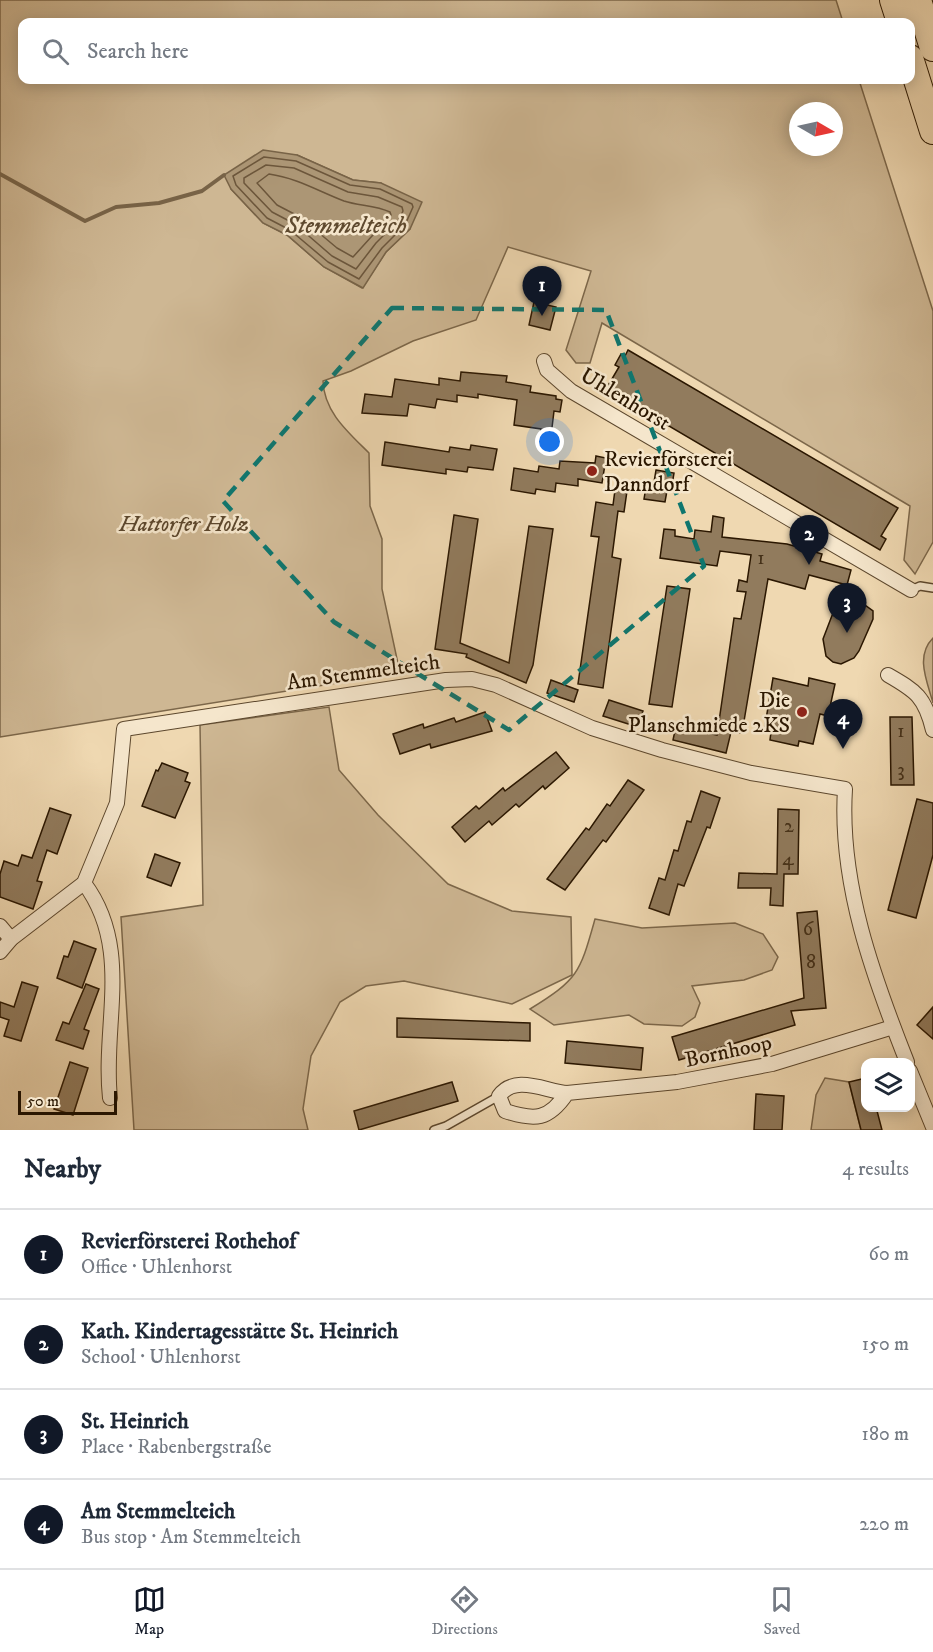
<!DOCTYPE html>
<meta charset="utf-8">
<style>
:root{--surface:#fff;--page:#f2f2f3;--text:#1f2937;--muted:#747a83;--line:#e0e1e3;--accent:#111827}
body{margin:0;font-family:"IM FELL DW Pica",serif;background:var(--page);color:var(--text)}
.controls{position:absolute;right:18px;bottom:18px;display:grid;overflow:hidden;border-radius:12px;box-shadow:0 3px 15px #0003}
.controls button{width:54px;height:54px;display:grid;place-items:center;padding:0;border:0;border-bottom:2px solid var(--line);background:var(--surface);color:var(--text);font:30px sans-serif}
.compass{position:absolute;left:789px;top:102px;width:54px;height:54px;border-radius:50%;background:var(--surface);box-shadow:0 3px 15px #0003;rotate:99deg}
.scale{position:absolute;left:18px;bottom:15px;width:99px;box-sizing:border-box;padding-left:6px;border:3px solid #2b1701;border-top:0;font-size:16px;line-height:21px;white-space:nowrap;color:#2b1701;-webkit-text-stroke:4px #f5e6cc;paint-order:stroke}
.you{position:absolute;left:550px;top:442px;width:21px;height:21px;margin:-15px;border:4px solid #fff;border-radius:50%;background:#1a73e8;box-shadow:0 0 0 9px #1a73e833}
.badge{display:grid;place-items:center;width:39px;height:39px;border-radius:50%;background:var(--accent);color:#fff;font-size:20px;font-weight:700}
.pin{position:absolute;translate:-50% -50px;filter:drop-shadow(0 2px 3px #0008)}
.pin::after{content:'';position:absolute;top:32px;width:21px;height:18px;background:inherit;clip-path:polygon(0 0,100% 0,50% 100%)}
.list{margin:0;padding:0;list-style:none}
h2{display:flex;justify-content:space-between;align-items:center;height:78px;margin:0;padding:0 24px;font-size:26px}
h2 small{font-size:20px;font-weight:400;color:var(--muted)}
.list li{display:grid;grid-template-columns:39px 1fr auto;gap:18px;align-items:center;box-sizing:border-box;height:90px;padding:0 24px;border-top:2px solid var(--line)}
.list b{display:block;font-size:22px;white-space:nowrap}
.list p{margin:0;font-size:20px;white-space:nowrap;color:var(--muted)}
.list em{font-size:20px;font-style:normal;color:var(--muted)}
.icon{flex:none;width:33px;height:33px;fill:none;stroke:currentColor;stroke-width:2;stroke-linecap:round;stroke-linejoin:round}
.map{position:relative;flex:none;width:933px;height:1130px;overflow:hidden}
.search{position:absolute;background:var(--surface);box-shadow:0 3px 15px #0003;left:18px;right:18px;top:18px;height:66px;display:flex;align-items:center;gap:15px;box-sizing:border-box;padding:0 21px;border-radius:12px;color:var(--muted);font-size:22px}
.sheet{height:438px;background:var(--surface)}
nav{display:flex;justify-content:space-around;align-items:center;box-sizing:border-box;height:84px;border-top:2px solid var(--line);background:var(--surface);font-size:16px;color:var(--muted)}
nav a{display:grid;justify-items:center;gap:3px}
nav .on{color:var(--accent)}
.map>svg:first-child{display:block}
</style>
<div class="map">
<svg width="933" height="1130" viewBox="0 0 933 1130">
<rect width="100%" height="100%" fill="#efd8b1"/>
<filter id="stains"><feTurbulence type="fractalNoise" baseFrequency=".00333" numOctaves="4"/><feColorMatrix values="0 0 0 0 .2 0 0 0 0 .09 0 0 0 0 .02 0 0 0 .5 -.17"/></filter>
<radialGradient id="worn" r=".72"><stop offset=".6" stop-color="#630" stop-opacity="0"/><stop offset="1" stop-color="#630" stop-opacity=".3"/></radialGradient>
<g fill="#ceb793" stroke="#7c674a" stroke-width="1.5" fill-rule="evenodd">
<path d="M0 0H836L843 22H22V80H859L933 311V542L915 574 904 560 910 506 602 323 590 363H576L566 350 591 271 508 247 476 320 413 341 351 371 323 381C324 412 348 432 369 453L370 506 382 539V589L400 673 0 737ZM798 111H834V147H798ZM297 155 353 180 381 183 410 229 386 252 362 288 324 267 287 235 263 223 231 189Z"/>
<path d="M933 638V703C927 681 915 656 933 638Z"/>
<path d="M329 707 339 770 378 815 448 884 512 911 571 917 572 975 512 1004 404 981 366 986 340 1002 311 1056 303 1109 308 1130H134L121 917 203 905 200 725Z"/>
<path d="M595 919 642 928 735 923 763 934 778 957 772 970 744 980 692 986 700 1003 695 1017 682 1026 644 1024 629 1015 554 1025 530 1009C579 979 580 972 595 919Z"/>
<path d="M825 1078 849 1082 861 1130H811L816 1095Z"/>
</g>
<path fill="#ac9675" stroke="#786347" stroke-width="1.5" d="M263 150 297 155 353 180 381 183 422 202 410 229 386 252 363 288 324 267 287 235 263 223 231 189 224 175Z"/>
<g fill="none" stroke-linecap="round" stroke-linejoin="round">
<g stroke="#6c563b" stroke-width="1.5">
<path d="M264 157 296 161 350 185 380 189 412 204 413 207 405 225 382 248 359 279 328 262 290 230 267 218 236 185 233 176Z"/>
<path d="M266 165 294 168 348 192 378 197 402 207 403 211 398 221 376 243 356 269 332 256 295 224 272 212 244 183V178Z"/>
<path d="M269 174C297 178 318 191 344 201 359 206 375 205 390 212L391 215 353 257 337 248 300 217 277 205 257 183Z"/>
</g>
<path stroke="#786347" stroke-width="4" d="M0 174 85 221 116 207 159 203 202 191 224 175"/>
</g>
<g fill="#917b5d" stroke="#2b1701" stroke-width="1.5">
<path d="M534 302 556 307 550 330 529 325Z"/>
<path d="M628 350 898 508 881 536 886 539 880 550 606 389 619 367 615 365 621 354 625 356Z"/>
<path d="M461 372 507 376 506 382 531 386 530 392 556 396V399L562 400 560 412 554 411 551 436 540 435 541 429 514 425 517 400 478 394V398L457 395V402L437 399 435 408 409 404 407 416 362 413 365 394 392 397 395 379 439 385V378L460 381Z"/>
<path d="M385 442 449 452 450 447 470 450 471 445 497 449 493 470 468 467 467 472 446 469V474L382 465Z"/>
<path d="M596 456 606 458 602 483 578 479V486L556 483 555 492 536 489 535 494 511 490 514 468 538 472 539 466 559 469 560 461 595 463Z"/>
<path d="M656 470 674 473 672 485H668L665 502 644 499 647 481 654 482Z"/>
<path d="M615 490 627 491 624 512 618 511 612 557 621 559 603 688 578 684 599 537 591 536 596 502 613 505Z"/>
<path d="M454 515 478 519 460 643 509 663 529 526 553 529 533 665 526 683 466 657 467 654 435 649Z"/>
<path d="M713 516 724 518 722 537 787 544 822 554 820 561 851 570 847 585 809 575 805 589 768 579 742 733 731 732 726 753 673 740 676 726 717 735 734 618 741 619 746 592 737 591 739 580 747 582 751 555 720 551 717 566 660 558 664 529 675 530V536L694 539 695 530 711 532Z"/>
<path d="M667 586 690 589 672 707 649 704Z"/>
<path d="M847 599 862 603 873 611V619L859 651 854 658 841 664 833 662 826 656 823 639 833 613Z"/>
<path d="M773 678 808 686 809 678 835 684 828 716 820 714 813 744 799 741 798 746 770 740 771 732 764 731Z"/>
<path d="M551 680 578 690 574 702 547 693Z"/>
<path d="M609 700 643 711 638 727 603 716Z"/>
<path d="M485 712 492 731 431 748 430 744 400 754 393 734 423 724 424 728 454 718 456 722Z"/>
<path d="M890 717H912L914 785H891Z"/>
<path d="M556 752 569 768 545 789 543 786 519 807 516 804 492 825 489 821 465 842 452 827 476 806 479 809 503 788 505 791Z"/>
<path d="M162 763 188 773 185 781 190 783 175 818 142 806 156 770 158 771Z"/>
<path d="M628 780 644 790 606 842 603 840 565 890 547 879 586 828 589 830 607 804 610 806Z"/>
<path d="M701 791 720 798 710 828 707 827 684 886 678 884 669 915 649 908 659 878 665 880 674 850 678 851 687 821 691 822Z"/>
<path d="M917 799 933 803V855L916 918 888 910Z"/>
<path d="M50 808 71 815 57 854 47 850 37 881 42 882 33 909 0 897V874L4 861 18 866 22 855 32 858Z"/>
<path d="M778 809 799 810 798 874H784L783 906 770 905 771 888H738L739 873 777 874Z"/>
<path d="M155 854 180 863 171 886 147 877Z"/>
<path d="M817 911 826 1008 791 1011 795 1025 679 1060 672 1037 804 998 797 913Z"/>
<path d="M74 941 96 949 82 988 57 978 64 956 68 957Z"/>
<path d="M22 982 38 987 21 1041 4 1036 9 1020 0 1017V1002L14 1007Z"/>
<path d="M86 984 99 989 84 1029 89 1031 83 1049 56 1040 63 1022 69 1024Z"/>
<path d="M933 1007V1039L917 1025Z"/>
<path d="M397 1018 530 1023V1041L397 1037Z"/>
<path d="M567 1041 643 1048 641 1070 565 1063Z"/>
<path d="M70 1062 88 1068 73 1115 54 1109Z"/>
<path d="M866 1078V1107H876L882 1130H861L849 1082Z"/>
<path d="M452 1082 458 1101 359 1130 354 1111Z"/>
<path d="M756 1094 784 1096 782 1130H754Z"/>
</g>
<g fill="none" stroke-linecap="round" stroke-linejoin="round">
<defs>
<g id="lane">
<path d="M911 590 920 586 933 588"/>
<path d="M434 1130 446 1126 499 1096"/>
</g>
<g id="street">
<path d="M544 361 547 370 571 391 911 590"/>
<path d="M888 675C916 691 925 697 933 730"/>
<path d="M84 883C133 948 102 1025 110 1098"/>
<path d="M0 926 11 939"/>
<path d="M0 952 11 939 84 883 117 803 124 729 446 680 472 679 496 685 592 728 662 750 751 773 845 789C839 883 873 976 907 1062"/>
<path d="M910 1071 933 1127"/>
<path d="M567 1093C545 1091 515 1074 499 1096L505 1111C535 1121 549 1120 567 1093L677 1082 772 1064 893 1027"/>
</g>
<g id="highway">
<path d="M893 0 900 22"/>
<path d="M918 0 933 48"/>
<path d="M910 58 933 131"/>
</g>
</defs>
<use href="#lane" stroke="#5c472d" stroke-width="10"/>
<use href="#street" stroke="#5c472d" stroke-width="16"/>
<use href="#highway" stroke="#2b1701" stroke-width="28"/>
<use href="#lane" stroke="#f5e6cc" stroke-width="7"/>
<use href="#street" stroke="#f5e6cc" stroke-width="14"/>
<use href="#highway" stroke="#efd8b1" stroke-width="26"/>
</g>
<path fill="none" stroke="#0f766e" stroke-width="4.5" stroke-dasharray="12 8" stroke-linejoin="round" d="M392 308 606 310 704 566 509 730 334 622 223 501Z"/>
<g fill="#8f2418" stroke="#f5e6cc" stroke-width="2">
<circle cx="592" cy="471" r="6"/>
<circle cx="802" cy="712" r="6"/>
</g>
<g text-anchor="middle" stroke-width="5" stroke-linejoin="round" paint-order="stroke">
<g font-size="20" fill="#443018">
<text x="761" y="564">1</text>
<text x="901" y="737">1</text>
<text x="901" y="776">3</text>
<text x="789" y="832">2</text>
<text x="788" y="865">4</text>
<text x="808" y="935">6</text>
<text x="811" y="968">8</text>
</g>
<g font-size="22" fill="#2b1701" stroke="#f5e6cc">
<text transform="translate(626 398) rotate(31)" y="8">Uhlenhorst</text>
<text transform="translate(363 671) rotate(-8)" y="8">Am Stemmelteich</text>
<text transform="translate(728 1050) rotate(-12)" y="8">Bornhoop</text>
</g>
<g font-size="22" fill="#2b1701" stroke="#f5e6cc" text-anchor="start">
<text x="604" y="466">Revierförsterei<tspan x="604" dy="25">Danndorf</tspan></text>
<text x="790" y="707" text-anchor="end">Die<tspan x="790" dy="25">Planschmiede 2KS</tspan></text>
</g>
<g font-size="22" font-style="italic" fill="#5c472d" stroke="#f5e6cc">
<text x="184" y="531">Hattorfer Holz</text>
</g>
<g font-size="24" font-style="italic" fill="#5f4a2f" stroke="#f5e6cc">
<text x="346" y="233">Stemmelteich</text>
</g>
</g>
<rect width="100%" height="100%" filter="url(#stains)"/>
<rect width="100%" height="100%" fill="url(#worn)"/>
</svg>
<div class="controls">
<button><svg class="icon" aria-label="layers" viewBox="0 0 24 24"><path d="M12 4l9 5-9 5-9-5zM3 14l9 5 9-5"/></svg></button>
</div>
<svg class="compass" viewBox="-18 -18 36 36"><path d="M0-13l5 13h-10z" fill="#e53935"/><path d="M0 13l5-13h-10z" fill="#747a83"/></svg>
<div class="scale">50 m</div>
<div class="you"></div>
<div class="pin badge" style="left:542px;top:316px">1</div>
<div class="pin badge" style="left:809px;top:565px">2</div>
<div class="pin badge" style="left:847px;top:633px">3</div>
<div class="pin badge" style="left:843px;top:749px">4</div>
<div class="search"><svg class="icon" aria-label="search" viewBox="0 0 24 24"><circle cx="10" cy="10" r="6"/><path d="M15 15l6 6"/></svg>Search here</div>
</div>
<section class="sheet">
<h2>Nearby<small>4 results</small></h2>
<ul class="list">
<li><span class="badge">1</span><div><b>Revierförsterei Rothehof</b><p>Office · Uhlenhorst</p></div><em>60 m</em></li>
<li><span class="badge">2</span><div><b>Kath. Kindertagesstätte St. Heinrich</b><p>School · Uhlenhorst</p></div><em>150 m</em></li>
<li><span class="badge">3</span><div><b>St. Heinrich</b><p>Place · Rabenbergstraße</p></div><em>180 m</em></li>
<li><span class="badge">4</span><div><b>Am Stemmelteich</b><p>Bus stop · Am Stemmelteich</p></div><em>220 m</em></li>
</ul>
</section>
<nav>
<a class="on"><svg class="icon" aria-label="map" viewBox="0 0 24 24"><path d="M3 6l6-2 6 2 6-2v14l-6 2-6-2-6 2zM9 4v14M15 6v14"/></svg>Map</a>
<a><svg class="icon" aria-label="directions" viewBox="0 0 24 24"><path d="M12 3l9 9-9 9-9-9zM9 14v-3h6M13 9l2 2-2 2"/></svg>Directions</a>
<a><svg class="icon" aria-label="saved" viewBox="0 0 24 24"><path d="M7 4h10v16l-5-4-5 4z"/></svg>Saved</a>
</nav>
